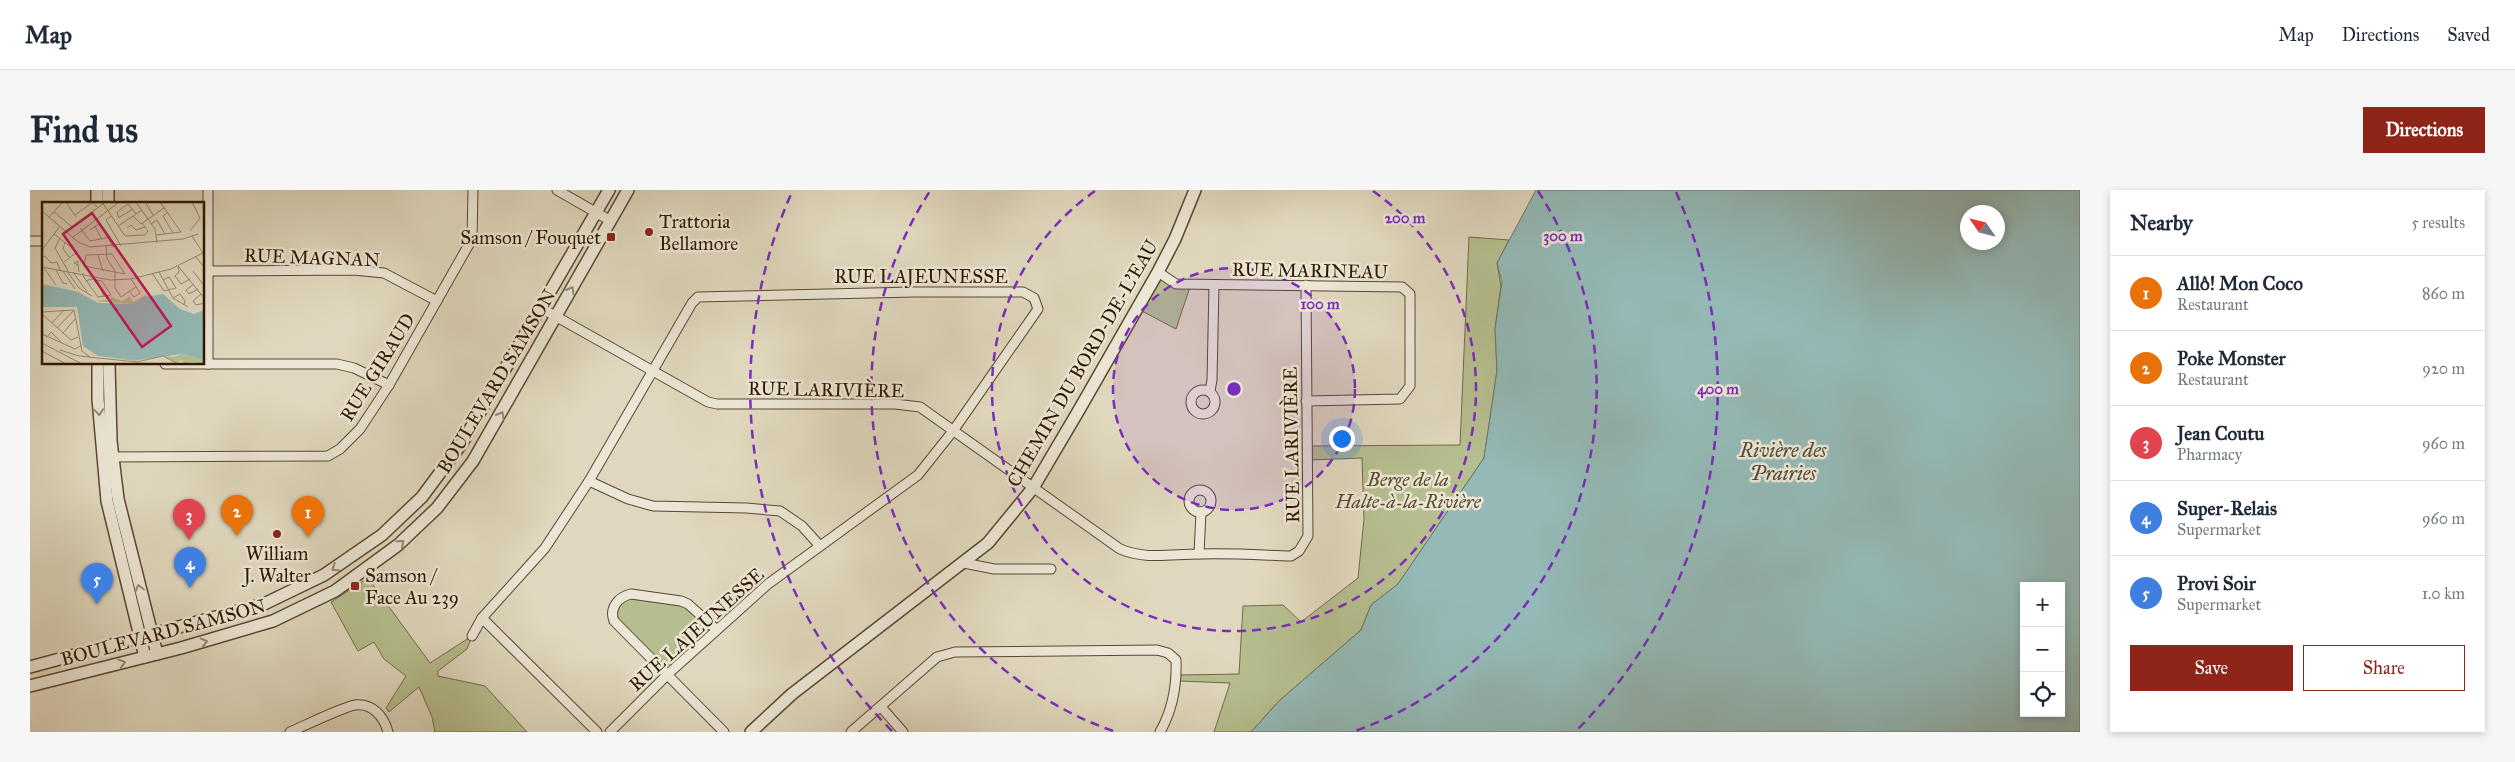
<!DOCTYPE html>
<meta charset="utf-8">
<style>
:root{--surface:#fff;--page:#f6f6f7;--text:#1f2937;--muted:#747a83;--line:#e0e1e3;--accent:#8f2418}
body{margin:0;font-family:"IM FELL Great Primer",serif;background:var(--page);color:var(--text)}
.controls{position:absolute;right:15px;bottom:15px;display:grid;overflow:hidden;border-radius:0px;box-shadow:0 2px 8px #0003}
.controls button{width:45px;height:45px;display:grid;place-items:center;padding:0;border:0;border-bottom:1px solid var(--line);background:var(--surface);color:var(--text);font:25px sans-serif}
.compass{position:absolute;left:1930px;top:15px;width:45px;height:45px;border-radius:50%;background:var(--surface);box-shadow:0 2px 8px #0003;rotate:305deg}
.you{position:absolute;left:1311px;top:248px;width:18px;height:18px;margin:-12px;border:4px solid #fff;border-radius:50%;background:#1a73e8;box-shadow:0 0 0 8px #1a73e833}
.badge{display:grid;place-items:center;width:32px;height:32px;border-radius:50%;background:var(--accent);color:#fff;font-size:16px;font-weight:700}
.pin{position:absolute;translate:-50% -41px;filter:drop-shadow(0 1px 2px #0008)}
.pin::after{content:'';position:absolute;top:26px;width:18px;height:15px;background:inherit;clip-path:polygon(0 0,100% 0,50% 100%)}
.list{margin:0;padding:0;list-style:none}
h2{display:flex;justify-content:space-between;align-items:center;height:65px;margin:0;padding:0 20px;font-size:21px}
h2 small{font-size:16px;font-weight:400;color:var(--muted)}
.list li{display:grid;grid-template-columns:32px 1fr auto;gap:15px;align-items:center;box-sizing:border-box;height:75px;padding:0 20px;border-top:1px solid var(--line)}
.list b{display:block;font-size:19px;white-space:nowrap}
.list p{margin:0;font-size:16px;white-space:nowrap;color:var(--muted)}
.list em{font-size:16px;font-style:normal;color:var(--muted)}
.actions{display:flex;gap:10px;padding:15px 20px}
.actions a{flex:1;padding:11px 0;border:1px solid var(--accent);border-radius:0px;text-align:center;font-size:18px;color:var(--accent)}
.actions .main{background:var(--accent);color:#fff}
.icon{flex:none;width:28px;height:28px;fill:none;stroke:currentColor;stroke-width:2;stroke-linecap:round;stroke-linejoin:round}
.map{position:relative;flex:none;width:2050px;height:542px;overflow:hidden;border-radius:0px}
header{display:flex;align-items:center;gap:30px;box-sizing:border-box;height:70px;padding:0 25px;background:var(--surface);border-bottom:1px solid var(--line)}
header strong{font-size:24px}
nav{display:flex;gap:28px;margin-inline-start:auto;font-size:18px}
.intro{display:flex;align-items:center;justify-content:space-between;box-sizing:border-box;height:120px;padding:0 30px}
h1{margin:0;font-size:35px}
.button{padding:12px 22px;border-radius:0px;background:var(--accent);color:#fff;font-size:18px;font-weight:700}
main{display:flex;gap:30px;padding:0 30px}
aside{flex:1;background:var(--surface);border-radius:0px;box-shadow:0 2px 8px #0003}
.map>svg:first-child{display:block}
</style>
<header>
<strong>Map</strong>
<nav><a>Map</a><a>Directions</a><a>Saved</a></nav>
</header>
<div class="intro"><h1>Find us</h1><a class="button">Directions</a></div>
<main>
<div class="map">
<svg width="2050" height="542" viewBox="0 0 2050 542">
<rect width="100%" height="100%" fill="#e0d8be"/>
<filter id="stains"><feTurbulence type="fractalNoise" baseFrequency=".004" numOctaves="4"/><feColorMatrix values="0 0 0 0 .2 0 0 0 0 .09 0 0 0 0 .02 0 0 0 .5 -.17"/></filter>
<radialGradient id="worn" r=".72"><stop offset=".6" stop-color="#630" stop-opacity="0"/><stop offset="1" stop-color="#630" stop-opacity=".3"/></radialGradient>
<g fill="#b6be8f" stroke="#736a48">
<path d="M1439 47 1479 50 1467 73 1471 96 1465 139 1467 181 1454 268 1368 394 1341 415 1331 440 1249 511 1221 542H1184L1200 493 1149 491 1151 485 1209 484 1213 416 1253 415 1271 432 1328 388 1334 329 1332 268 1278 270 1277 256 1430 255Z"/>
<path d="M1128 82 1146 94H1161L1146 139 1108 119Z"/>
<path d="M338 388 400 473 442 446 437 459 408 481V486L455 496 497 542H405L402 527 389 497 359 522 356 518 376 486 354 469 344 452 328 461 301 412Z"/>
<path d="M594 406 651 411 686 439 638 484 584 431 583 418Z"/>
</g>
<path fill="#94b9b6" stroke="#6c786d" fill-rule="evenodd" d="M1506 0H2050V542H1221L1249 511 1331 440 1341 415 1368 394 1454 268 1467 181 1465 139 1472 92 1467 73ZM1938 22H1968V52H1938ZM1994 396H2031V523H1994Z"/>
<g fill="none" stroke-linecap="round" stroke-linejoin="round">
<defs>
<g id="minor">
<path d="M527 0 581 31"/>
<path d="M0 51H14"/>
<path d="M179 81 324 80 354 83 407 111"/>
<path d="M1128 82 1146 94 1372 97 1380 104V196L1370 209 1276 211"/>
<path d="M511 118 678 212 687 214H865L890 217 1090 359C1116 370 1142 364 1169 364 1200 363 1231 365 1261 366L1269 361 1278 346 1276 95"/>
<path d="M135 174H307L324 178 359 195"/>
<path d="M178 174V0"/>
<circle cx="1173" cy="212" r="12"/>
<path d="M1180 201 1182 190 1184 95"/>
<path d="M78 267 298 266 310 259 330 239 359 195 442 49 443 0"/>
<path d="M559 291 598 309 623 316 716 318 750 321 772 336 790 356"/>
<circle cx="1170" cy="311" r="11"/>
<path d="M1169 364 1171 322"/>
<path d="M934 373 964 379H1021"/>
<path d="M686 439 658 414 651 411 601 404C588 407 579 418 584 431L694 542"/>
<path d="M442 446 452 428"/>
<path d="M851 517 873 542"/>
<path d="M260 542C274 536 313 517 325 515 343 513 354 527 358 542"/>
<path d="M567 542 452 428 515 358 559 291 662 113 668 107 884 102H993L1004 108 1008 119 923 241 888 285 738 394 638 484 580 542"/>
<path d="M821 542 907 467 925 462 1127 460 1138 463 1146 470C1147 496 1143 519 1130 542"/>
</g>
<g id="tertiary">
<path d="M67 0V14"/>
<path d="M78 14V0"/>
<path d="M68 174V209L77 311 115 467"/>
<path d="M79 174 81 251 88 309 127 464"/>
<path d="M0 477 234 414 294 385 352 345 392 307 432 253 579 0"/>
<path d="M0 496 151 458 243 431 305 401 368 355 407 318 443 271 598 0"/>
<path d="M721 542 762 504 958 353 1003 298 1049 220 1128 82 1145 49 1165 0"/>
</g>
</defs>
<use href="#minor" stroke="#5c4730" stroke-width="11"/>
<use href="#tertiary" stroke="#5c4730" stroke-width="14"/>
<use href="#minor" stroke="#ebe6d5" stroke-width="9"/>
<use href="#tertiary" stroke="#ebe6d5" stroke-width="11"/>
</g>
<defs><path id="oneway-chevron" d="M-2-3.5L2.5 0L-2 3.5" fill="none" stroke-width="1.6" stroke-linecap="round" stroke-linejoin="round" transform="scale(1.25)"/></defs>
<g stroke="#978975">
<use href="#oneway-chevron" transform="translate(541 100) rotate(-60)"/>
<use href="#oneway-chevron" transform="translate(69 222) rotate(86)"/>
<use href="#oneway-chevron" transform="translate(471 225) rotate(-60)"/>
<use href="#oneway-chevron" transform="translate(371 353) rotate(-41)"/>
<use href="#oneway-chevron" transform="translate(305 378) rotate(148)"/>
<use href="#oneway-chevron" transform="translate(109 398) rotate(-105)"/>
<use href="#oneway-chevron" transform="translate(174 452) rotate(-15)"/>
<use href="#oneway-chevron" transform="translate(92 473) rotate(-15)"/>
</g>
<circle cx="1204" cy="199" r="121" fill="#7b2cbf" fill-opacity=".12"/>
<g fill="none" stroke="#7b2cbf" stroke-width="2.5" stroke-dasharray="9 6">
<circle cx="1204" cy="199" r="121"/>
<path d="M1343 1A242 242 0 1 1 1065 1"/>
<path d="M1083 541A363 363 0 0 1 900 1M1508 1A363 363 0 0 1 1325 541"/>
<path d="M862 541A484 484 0 0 1 762 2M1646 2A484 484 0 0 1 1546 541"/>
</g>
<g fill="#8f2418" stroke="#ebe6d5" stroke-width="2">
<circle cx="619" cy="42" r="5"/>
<rect x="576" y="42" width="10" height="10" rx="2.5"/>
<circle cx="247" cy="344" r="5"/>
<rect x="320" y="391" width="10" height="10" rx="2.5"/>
</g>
<g text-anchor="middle" stroke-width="5" stroke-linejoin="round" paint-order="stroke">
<g font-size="19" fill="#301700" stroke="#ebe6d5" text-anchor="start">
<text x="629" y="38">Trattoria<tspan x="629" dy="22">Bellamore</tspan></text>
<text x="571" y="54" text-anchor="end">Samson / Fouquet</text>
<text x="247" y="370" text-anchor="middle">William<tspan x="247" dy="22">J. Walter</tspan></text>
<text x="335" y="392">Samson /<tspan x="335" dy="22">Face Au 239</tspan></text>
</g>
<g font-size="19" fill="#301700" stroke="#ebe6d5">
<text transform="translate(282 67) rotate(2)" y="7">RUE MAGNAN</text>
<text transform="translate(1280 80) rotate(1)" y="7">RUE MARINEAU</text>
<text x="891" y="93">RUE LAJEUNESSE</text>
<text transform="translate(1052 173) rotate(-60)" y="7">CHEMIN DU BORD-DE-L'EAU</text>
<text transform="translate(347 177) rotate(-58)" y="7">RUE GIRAUD</text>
<text transform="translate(466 191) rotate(-59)" y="7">BOULEVARD SAMSON</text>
<text transform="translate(796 199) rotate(1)" y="7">RUE LARIVIÈRE</text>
<text transform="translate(1261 255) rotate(-91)" y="7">RUE LARIVIÈRE</text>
<text transform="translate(666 439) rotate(-42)" y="7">RUE LAJEUNESSE</text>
<text transform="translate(133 442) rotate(-15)" y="7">BOULEVARD SAMSON</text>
</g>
<g font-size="19" font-style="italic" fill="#58492b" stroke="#ebe6d5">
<text x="1378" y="296">Berge de la<tspan x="1378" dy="22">Halte-à-la-Rivière</tspan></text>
</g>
<g font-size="20" font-style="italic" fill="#4e4837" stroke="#ebe6d5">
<text x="1753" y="267">Rivière des<tspan x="1753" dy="23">Prairies</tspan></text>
</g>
</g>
<g transform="translate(12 12)">
<rect width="162" height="162" fill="#e0d8be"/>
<path d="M86 92 91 100 103 93 105 95 92 102 53 99 69 97 68 94 80 99 87 95ZM141 152 162 158V162L149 160 143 162 139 158 135 161 121 154 93 159 56 154 97 158 119 153 131 155Z" fill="#b6be8f"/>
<path d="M0 82 36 90 56 101 92 102 103 95 121 92 138 107 152 112 162 108V158L141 152 95 158 56 154 41 144 35 105H0Z" fill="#94b9b6"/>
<path fill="none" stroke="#9a8b72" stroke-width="1" d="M24 0 34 15M60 0 83 34 103 33 106 29 100 21M94 0 113 27 115 41M103 0 111 13M0 9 36 40 48 45 141 37 156 32M12 10 30 25 62 1M125 11 121 14 131 31M33 13 51 0 55 5M69 14 64 18 79 44M91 14 99 22 122 6M7 15 21 0M76 16 91 7M77 16 75 10 86 2 94 12M109 22 115 18 123 32M53 24 60 38M76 24 100 8M38 26 48 39 68 35M85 26 89 23 94 28 103 25M48 28 58 21 71 45M148 29 158 16 150 0M12 32 35 50 22 60M114 33 139 30 118 0M150 34 161 51M18 36 13 46 26 69M30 36 77 0M23 40 21 47 28 56M64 44 65 57 73 69V86L79 95 94 85M0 48 18 24M70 52 83 72 42 64 44 53ZM56 53 61 69M153 54 163 66M0 55 3 54 9 61 15 60 18 68M36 63V59L32 61 36 63 37 70M136 64 163 97M136 64 137 70 133 74 139 82 148 77M0 65 68 78 89 77 129 67 163 50M2 66 14 83M14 68 21 81 25 82M21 69 33 87M25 69 37 86 50 94M151 69 163 85M31 70 45 90M117 70 131 96 146 105M41 71V74L56 95 69 93 60 79 49 77 44 79M110 71 122 89 134 86 127 75 121 78M55 78 62 95M152 82 144 88 147 92 156 87M88 90 92 95 98 91 89 77M159 92 151 99 154 103 163 101M131 96 138 92 143 99 142 103M0 110 32 108 40 149 48 155M0 112 29 138 36 135M10 121 22 108M15 126 32 108M21 131 33 117M0 132 33 147 39 144M4 136 9 130 21 142M0 141 40 162M18 148 37 154 95 160 121 154 136 162M0 149 24 162"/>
<path fill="#c2185b" fill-opacity="0.15" stroke="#c2185b" stroke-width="2.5" d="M50 11 129 124 100 145 21 32Z"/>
<rect width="162" height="162" fill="none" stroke="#301700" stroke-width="2.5"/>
</g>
<circle cx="1204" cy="199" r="8" fill="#7b2cbf" stroke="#ebe6d5" stroke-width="2.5"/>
<g font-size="15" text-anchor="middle" font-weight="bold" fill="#7b2cbf" stroke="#ebe6d5" stroke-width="5" stroke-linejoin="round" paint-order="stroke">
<text x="1375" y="33">200 m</text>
<text x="1533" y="51">300 m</text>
<text x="1290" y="119">100 m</text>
<text x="1688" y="204">400 m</text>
</g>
<rect width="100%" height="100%" filter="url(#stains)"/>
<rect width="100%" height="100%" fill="url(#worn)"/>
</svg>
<div class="controls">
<button>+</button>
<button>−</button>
<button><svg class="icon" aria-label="locate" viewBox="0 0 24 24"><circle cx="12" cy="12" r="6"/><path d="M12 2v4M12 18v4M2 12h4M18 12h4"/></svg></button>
</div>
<svg class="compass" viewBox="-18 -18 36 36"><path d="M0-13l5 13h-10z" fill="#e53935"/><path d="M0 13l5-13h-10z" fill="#747a83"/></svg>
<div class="you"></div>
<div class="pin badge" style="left:278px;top:347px;background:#e8710a">1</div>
<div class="pin badge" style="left:207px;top:346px;background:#e8710a">2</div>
<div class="pin badge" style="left:159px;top:350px;background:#e0444e">3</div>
<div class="pin badge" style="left:160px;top:398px;background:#3f7fe0">4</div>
<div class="pin badge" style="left:67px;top:414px;background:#3f7fe0">5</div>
</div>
<aside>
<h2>Nearby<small>5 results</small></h2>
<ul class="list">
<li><span class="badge" style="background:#e8710a">1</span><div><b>Allô! Mon Coco</b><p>Restaurant</p></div><em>860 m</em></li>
<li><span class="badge" style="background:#e8710a">2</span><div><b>Poke Monster</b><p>Restaurant</p></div><em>920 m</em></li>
<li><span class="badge" style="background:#e0444e">3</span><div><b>Jean Coutu</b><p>Pharmacy</p></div><em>960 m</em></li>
<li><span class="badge" style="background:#3f7fe0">4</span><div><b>Super-Relais</b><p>Supermarket</p></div><em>960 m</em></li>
<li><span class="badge" style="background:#3f7fe0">5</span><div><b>Provi Soir</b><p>Supermarket</p></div><em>1.0 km</em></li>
</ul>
<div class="actions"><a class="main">Save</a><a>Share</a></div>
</aside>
</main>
